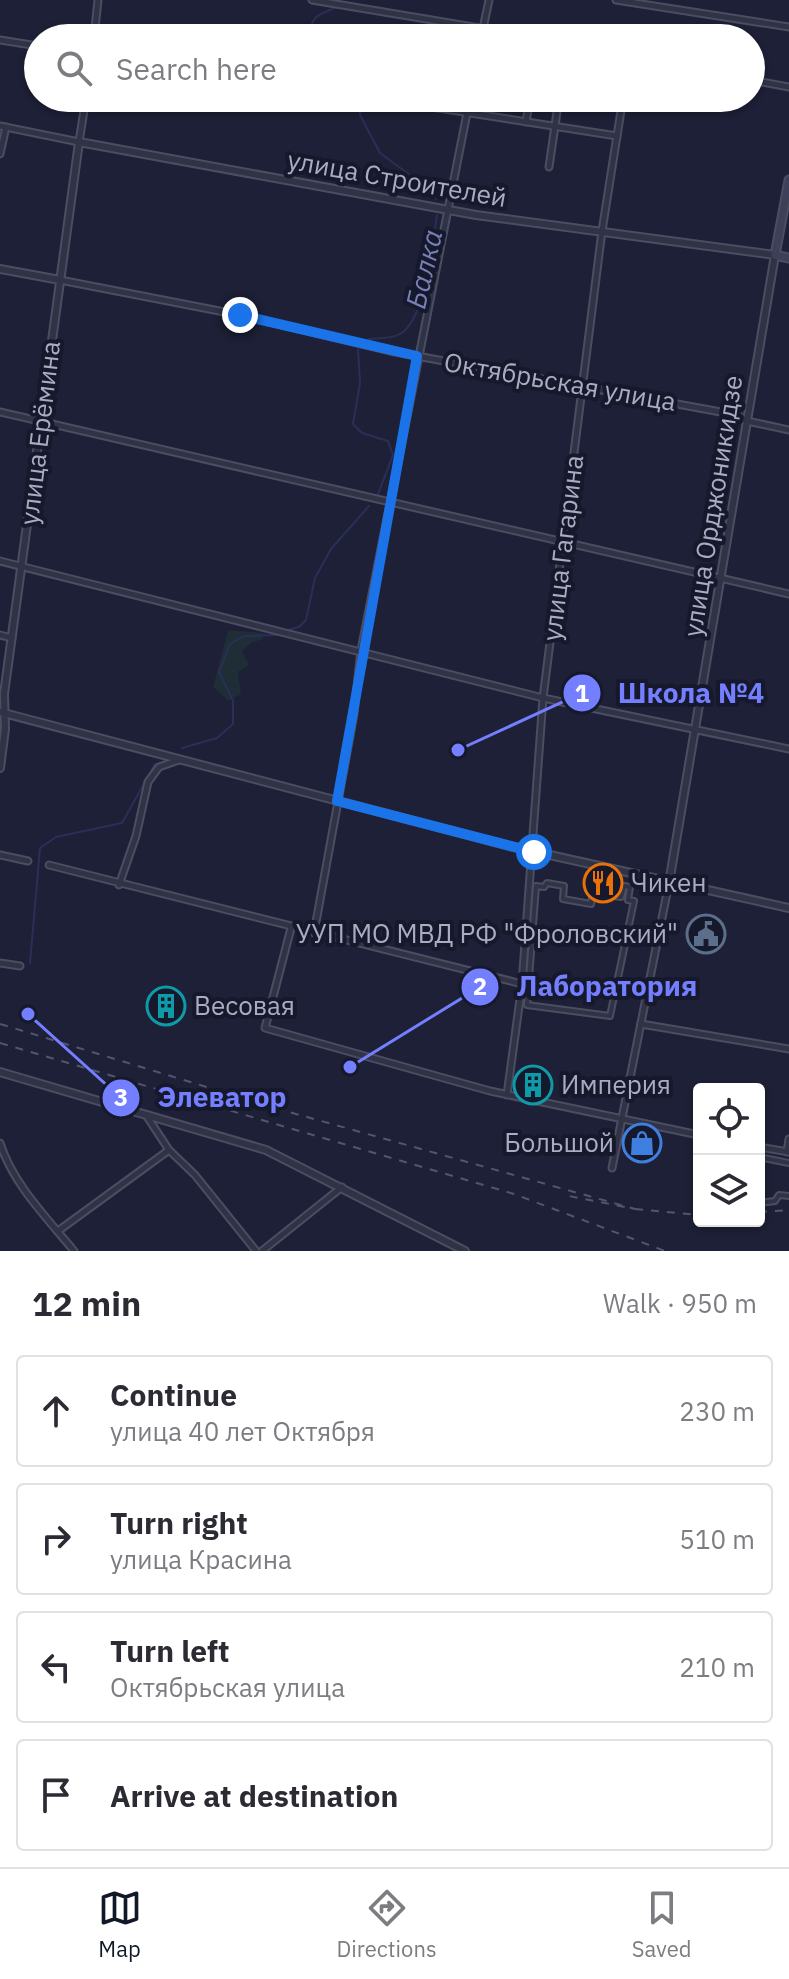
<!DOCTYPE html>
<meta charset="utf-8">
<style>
:root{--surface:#fff;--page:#f7f7f7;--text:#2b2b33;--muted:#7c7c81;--line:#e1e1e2;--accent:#111827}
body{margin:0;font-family:"IBM Plex Sans",sans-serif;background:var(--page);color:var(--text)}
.controls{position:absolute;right:24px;bottom:24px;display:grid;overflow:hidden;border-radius:8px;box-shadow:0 2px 6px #0004}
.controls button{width:72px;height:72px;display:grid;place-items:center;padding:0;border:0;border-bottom:2px solid var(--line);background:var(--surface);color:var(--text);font:40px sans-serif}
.stop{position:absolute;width:24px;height:24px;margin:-18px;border:6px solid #1a73e8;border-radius:50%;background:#fff}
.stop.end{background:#1a73e8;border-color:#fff;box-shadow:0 2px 8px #0008}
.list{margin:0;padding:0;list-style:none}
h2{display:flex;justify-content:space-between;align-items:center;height:104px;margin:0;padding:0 32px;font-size:34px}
h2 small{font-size:26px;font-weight:400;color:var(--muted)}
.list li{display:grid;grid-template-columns:52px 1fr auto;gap:24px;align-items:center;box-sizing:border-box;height:112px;margin:0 16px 16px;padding:0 16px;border:2px solid var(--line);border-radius:8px}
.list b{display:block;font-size:30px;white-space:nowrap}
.list p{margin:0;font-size:26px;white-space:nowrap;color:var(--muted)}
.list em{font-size:26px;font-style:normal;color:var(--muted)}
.icon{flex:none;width:44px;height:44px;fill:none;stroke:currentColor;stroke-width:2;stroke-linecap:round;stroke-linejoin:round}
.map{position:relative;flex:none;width:789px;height:1251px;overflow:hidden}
.search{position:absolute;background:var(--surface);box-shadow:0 2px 6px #0004;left:24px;right:24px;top:24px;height:88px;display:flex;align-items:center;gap:20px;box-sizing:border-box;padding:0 28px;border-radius:44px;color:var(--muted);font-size:30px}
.sheet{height:616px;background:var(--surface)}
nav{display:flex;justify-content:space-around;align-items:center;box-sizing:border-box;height:112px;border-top:2px solid var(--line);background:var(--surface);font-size:22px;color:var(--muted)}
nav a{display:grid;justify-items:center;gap:4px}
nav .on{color:var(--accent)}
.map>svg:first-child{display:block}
</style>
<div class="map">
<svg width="789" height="1251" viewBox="0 0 789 1251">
<rect width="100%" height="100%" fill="#1d2036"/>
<path fill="#1f2d37" d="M228 630 264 633 262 640 252 642 242 651 249 665 238 672 241 694 228 701 213 687Z"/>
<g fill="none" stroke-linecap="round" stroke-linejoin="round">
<g stroke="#2a2f58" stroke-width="2">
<path d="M315 38 310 32C312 12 325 14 338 6"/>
<path d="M361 104 360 115 380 153 429 189 436 199"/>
<path d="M369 339C378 338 392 339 400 334 425 321 433 242 437 215"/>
<path d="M358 349 360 383 353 424 362 433 388 441 393 455 378 494"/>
<path d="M285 631 299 627 306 620 315 578 331 549 369 506"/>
<path d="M182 748 217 738 233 724V701L219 672 230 644 244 636 279 635"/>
<path d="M30 963 40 848 56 837 122 823 155 764"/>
</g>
<defs>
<g id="pedestrian">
<path d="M595 879 606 882 603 894 621 897 624 886 630 887 628 900 634 901 610 1016 527 1005 536 886 544 887 547 883 564 886 563 899 591 904Z"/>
<path d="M759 1157 789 1163"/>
<path d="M759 1203 775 1201 779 1195 789 1196"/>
</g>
<g id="minor">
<path d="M312 0 540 38"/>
<path d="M616 0 789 27"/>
<path d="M94 38 98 0"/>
<path d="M481 38 489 0"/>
<path d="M0 40 38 46"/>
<path d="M751 80 789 87"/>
<path d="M374 98 617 136"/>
<path d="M526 122 530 98"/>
<path d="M0 126 79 142 86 98"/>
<path d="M0 154 6 127"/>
<path d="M549 167 559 98"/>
<path d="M60 280 240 315 395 352 737 415 747 421 789 430"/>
<path d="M0 412 789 594"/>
<path d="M0 561 543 698 789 749"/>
<path d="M0 635 12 638"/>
<path d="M0 855 28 861"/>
<path d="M49 865 522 984"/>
<path d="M119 885 136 836 148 782 159 767 179 760"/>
<path d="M291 928 265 1028 490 1091 699 1135"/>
<path d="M314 933 354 714 361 650 470 98"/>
<path d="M0 963 20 966"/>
<path d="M641 1024 789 1049"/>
<path d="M507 1095 522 984 543 698 602 231 623 98"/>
<path d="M146 1115 169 1150 195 1175 256 1251"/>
<path d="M0 1143C13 1184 47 1218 74 1251"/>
<path d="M759 1147 789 1152"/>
<path d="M787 1152 789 1139"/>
<path d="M612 1168 669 883"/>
<path d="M58 1231 169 1150"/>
<path d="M262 1251 342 1187"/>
</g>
<g id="tertiary">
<path d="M0 269 60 280"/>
<path d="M0 712 509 846 789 908"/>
<path d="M0 768 5 729 4 694 79 142 476 215 775 255 669 883"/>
<path d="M0 1072 266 1150 465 1251"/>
</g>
<path id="secondary" d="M789 180 775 255 789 258"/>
</defs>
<use href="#pedestrian" stroke="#4b4d62" stroke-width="8"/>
<use href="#minor" stroke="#4b4d62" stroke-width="9"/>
<use href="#tertiary" stroke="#4b4d62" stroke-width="10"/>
<use href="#secondary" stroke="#4b4d62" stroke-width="11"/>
<use href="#pedestrian" stroke="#303346" stroke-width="4"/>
<use href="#minor" stroke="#303346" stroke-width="5"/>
<use href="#tertiary" stroke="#303346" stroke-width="6"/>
<use href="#secondary" stroke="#3e405a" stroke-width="7"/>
<g stroke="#52556e" stroke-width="2" stroke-dasharray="8 8" stroke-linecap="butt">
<path d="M0 1024 289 1112 635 1209 569 1196"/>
<path d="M0 1043 514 1194 665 1251"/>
<path d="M635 1209 699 1215"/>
<path d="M759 1212 789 1210"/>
</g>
</g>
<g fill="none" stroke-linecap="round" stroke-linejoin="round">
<path stroke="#1a73e8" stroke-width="10" d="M240 315 417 356 337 801 534 852"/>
</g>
<defs>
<symbol id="restaurant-ring" viewBox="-11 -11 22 22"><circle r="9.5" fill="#16182b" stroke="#e8710a" stroke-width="1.5"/><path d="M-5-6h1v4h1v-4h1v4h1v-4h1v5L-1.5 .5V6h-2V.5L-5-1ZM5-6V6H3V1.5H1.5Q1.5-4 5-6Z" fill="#e8710a"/></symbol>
<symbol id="civic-ring" viewBox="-11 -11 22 22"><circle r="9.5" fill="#16182b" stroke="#5c6f8a" stroke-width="1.5"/><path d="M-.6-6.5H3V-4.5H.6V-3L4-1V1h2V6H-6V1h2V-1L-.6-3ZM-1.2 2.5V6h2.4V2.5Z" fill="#5c6f8a"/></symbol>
<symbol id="building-ring" viewBox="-11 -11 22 22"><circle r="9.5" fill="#16182b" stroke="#0f9aa8" stroke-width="1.5"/><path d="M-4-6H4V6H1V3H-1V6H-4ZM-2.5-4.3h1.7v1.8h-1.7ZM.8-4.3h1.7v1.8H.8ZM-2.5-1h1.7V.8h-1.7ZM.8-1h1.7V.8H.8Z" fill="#0f9aa8"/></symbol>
<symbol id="shop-ring" viewBox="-11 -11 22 22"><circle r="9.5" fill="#16182b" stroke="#3f7fe0" stroke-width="1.5"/><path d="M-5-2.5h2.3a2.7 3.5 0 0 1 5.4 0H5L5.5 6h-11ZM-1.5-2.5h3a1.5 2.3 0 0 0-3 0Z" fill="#3f7fe0"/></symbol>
</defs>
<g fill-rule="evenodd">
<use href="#restaurant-ring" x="581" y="861" width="44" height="44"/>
<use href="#civic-ring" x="684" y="912" width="44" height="44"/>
<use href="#building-ring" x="144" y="984" width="44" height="44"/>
<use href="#building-ring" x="511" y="1063" width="44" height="44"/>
<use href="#shop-ring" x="620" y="1121" width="44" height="44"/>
</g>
<g text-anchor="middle" stroke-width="8" stroke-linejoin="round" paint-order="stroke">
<g font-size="26" fill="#aaacc4" stroke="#16182b">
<text transform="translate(397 179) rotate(10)" y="9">улица Строителей</text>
<text transform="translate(560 382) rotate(10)" y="9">Октябрьская улица</text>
<text transform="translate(40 433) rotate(-83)" y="9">улица Ерёмина</text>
<text transform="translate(713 506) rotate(-81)" y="9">улица Орджоникидзе</text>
<text transform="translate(563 548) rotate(-83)" y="9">улица Гагарина</text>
</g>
<g font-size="26" fill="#aaacc4" stroke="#16182b" text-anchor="start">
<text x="631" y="892">Чикен</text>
<text x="678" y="943" text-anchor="end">УУП МО МВД РФ "Фроловский"</text>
<text x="194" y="1015">Весовая</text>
<text x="561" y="1094">Империя</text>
<text x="614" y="1152" text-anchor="end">Большой</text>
</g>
<g font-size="28" font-style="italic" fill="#777fb4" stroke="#16182b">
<text transform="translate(424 269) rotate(-77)" y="10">Балка</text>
</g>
</g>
<path fill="none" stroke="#747fff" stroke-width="3" d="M458 750L582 693M350 1067L480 987M28 1014L121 1098"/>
<g fill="#747fff" stroke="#16182b" stroke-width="3">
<circle cx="458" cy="750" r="8"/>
<circle cx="350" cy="1067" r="8"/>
<circle cx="28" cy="1014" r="8"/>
<circle cx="582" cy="693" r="20"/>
<circle cx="480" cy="987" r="20"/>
<circle cx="121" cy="1098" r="20"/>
</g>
<g font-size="24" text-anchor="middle" font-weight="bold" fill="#fff">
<text x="582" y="702">1</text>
<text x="480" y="995">2</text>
<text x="121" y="1106">3</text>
</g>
<g font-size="28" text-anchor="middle" font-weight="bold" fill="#747fff" stroke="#16182b" stroke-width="8" stroke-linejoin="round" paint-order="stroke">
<text x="691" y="703">Школа №4</text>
<text x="607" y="996">Лаборатория</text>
<text x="222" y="1107">Элеватор</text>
</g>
</svg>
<div class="controls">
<button><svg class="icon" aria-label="locate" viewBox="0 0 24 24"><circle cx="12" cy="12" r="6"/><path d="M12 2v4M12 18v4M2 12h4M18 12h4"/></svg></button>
<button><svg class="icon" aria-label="layers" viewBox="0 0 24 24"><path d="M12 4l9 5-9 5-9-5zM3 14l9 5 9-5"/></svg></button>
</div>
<div class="stop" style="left:534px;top:852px"></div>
<div class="stop end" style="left:240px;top:315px"></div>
<div class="search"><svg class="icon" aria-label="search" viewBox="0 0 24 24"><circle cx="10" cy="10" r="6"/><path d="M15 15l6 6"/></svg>Search here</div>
</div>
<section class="sheet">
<h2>12 min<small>Walk · 950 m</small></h2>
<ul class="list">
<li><svg class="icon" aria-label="ahead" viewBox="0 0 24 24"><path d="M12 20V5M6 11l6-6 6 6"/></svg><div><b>Continue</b><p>улица 40 лет Октября</p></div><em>230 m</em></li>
<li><svg class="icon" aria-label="right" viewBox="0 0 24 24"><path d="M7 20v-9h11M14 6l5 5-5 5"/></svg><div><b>Turn right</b><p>улица Красина</p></div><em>510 m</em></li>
<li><svg class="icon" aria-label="left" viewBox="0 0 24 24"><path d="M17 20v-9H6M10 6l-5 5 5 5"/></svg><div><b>Turn left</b><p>Октябрьская улица</p></div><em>210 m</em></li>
<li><svg class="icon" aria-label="arrive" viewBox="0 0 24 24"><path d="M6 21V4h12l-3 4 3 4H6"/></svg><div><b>Arrive at destination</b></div></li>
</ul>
</section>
<nav>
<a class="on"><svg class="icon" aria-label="map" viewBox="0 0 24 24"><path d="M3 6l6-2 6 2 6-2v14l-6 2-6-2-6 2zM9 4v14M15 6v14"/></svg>Map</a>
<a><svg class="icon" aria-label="directions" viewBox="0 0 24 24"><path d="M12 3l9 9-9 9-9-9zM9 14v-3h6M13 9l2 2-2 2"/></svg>Directions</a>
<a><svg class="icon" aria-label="saved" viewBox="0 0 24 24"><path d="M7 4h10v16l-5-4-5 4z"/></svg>Saved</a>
</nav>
